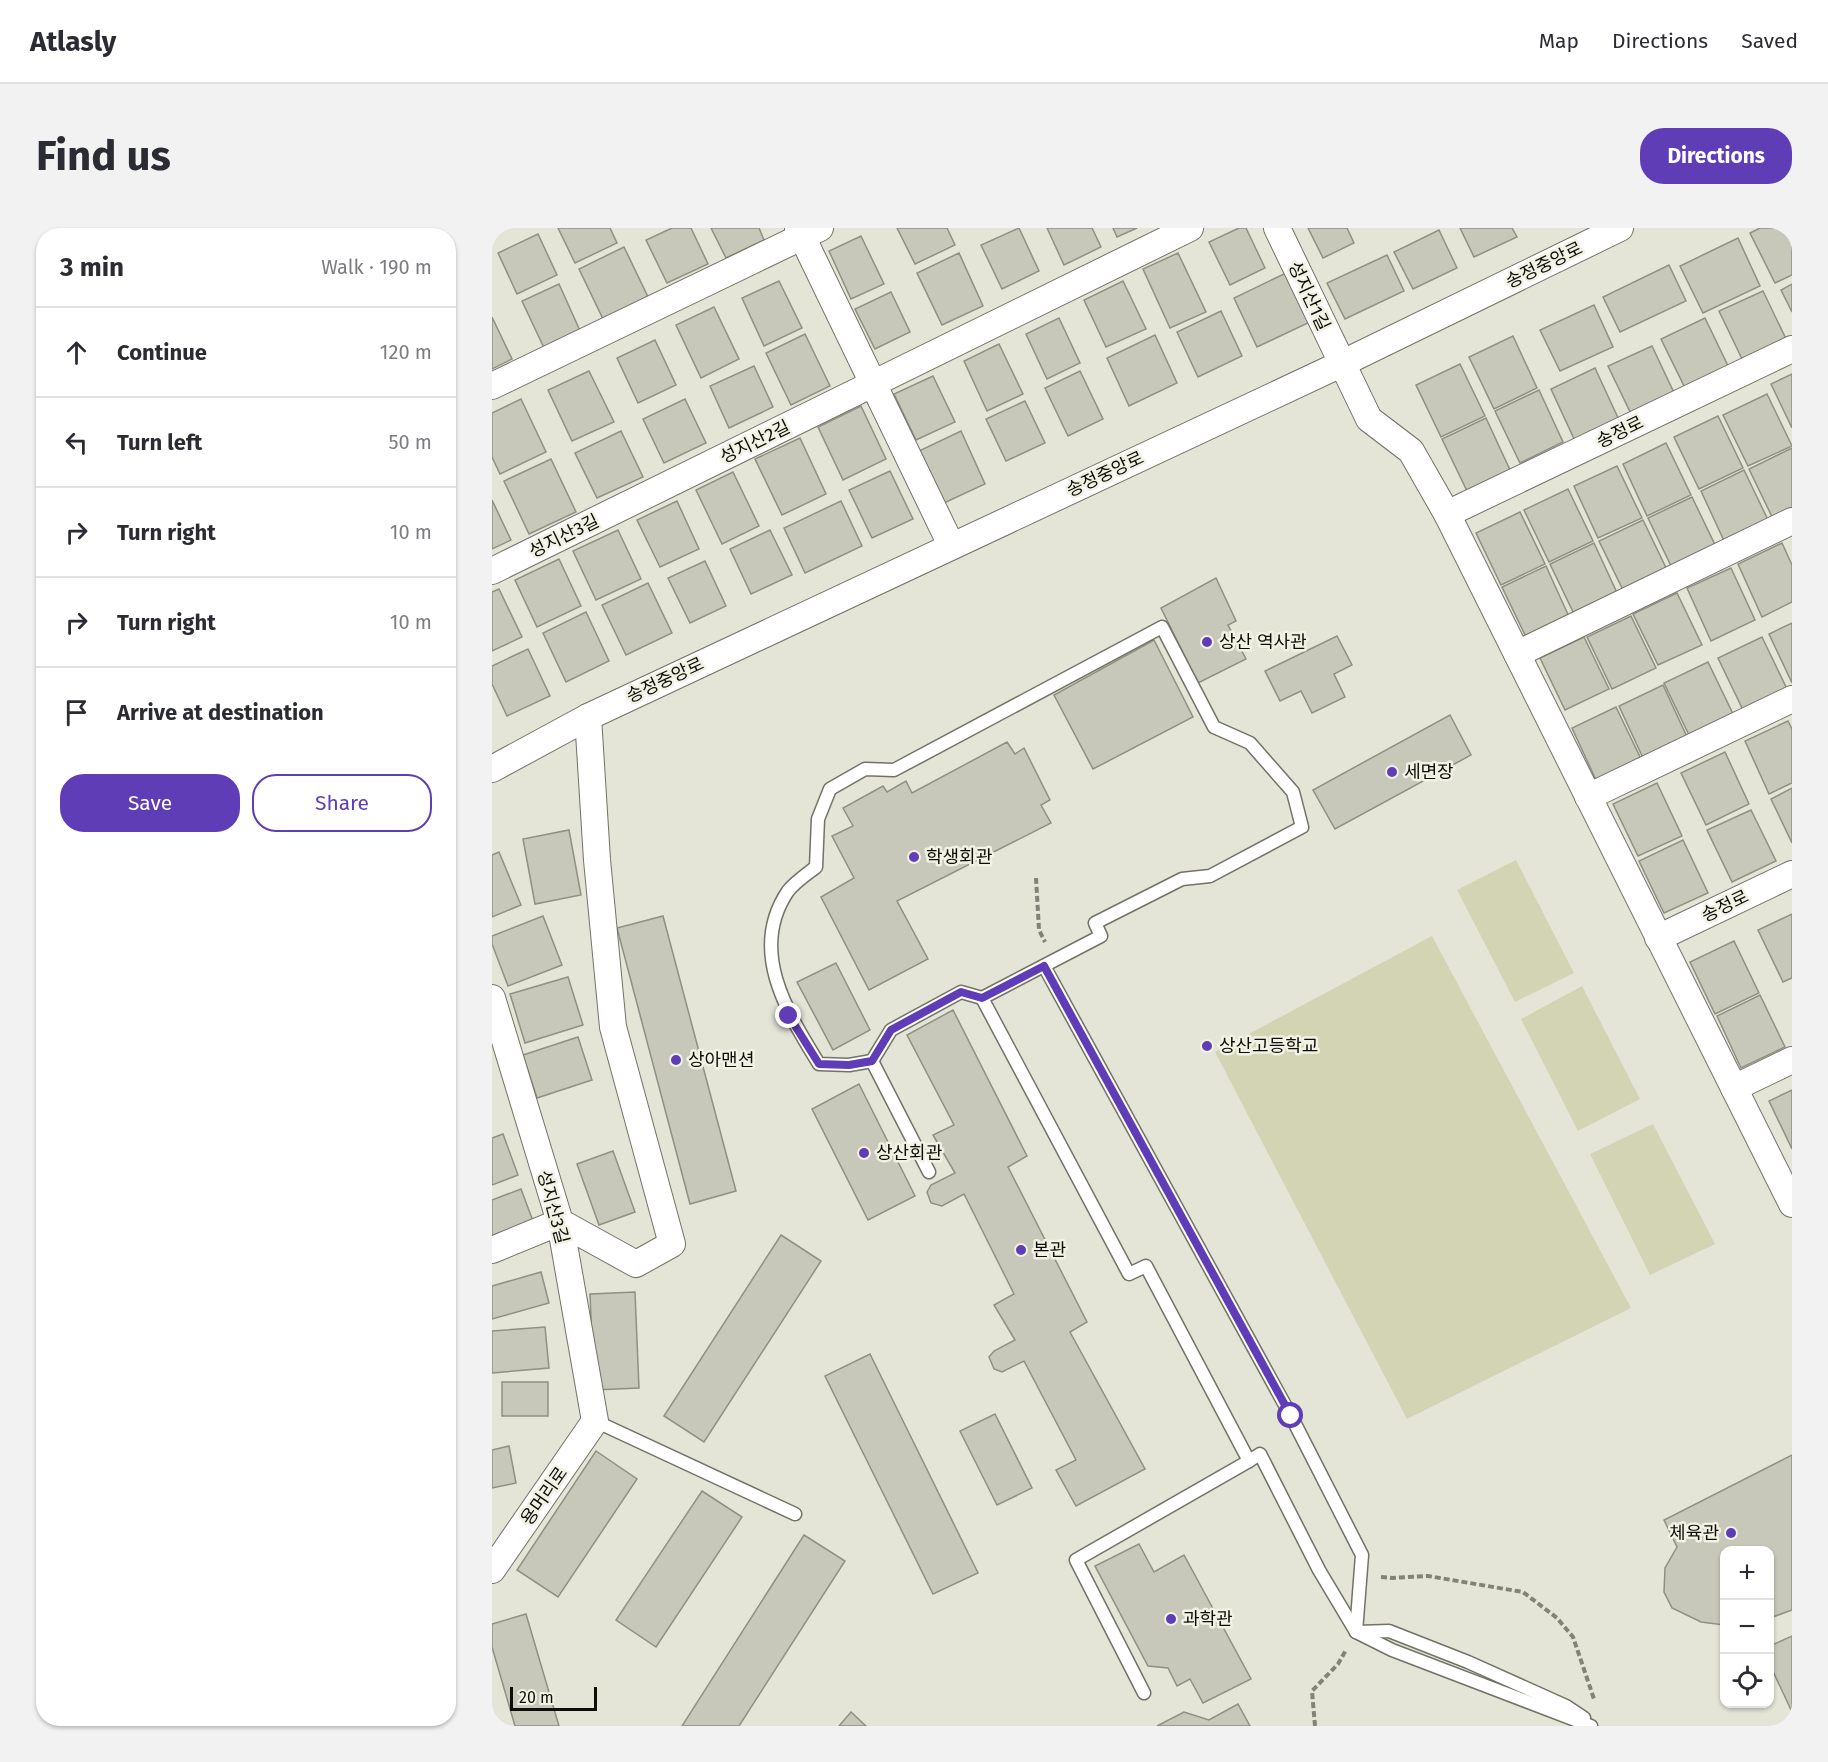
<!DOCTYPE html>
<meta charset="utf-8">
<style>
:root{--surface:#fff;--page:#f2f2f3;--text:#2b2b33;--muted:#7c7c81;--line:#e1e1e2;--accent:#5f3db6}
body{margin:0;font-family:"Fira Sans","Noto Sans KR",sans-serif;background:var(--page);color:var(--text)}
.controls{position:absolute;right:18px;bottom:18px;display:grid;overflow:hidden;border-radius:12px;box-shadow:0 2px 4px #0004}
.controls button{width:54px;height:54px;display:grid;place-items:center;padding:0;border:0;border-bottom:2px solid var(--line);background:var(--surface);color:var(--text);font:30px sans-serif}
.scale{position:absolute;left:18px;bottom:15px;width:87px;box-sizing:border-box;padding-left:6px;border:3px solid #0d0d09;border-top:0;font-size:16px;line-height:21px;white-space:nowrap;color:#0d0d09;-webkit-text-stroke:4px #f2f2e4;paint-order:stroke}
.stop{position:absolute;width:18px;height:18px;margin:-14px;border:4px solid #5f3db6;border-radius:50%;background:#fff}
.stop.end{background:#5f3db6;border-color:#fff;box-shadow:0 2px 6px #0008}
.list{margin:0;padding:0;list-style:none}
h2{display:flex;justify-content:space-between;align-items:center;height:78px;margin:0;padding:0 24px;font-size:26px}
h2 small{font-size:20px;font-weight:400;color:var(--muted)}
.list li{display:grid;grid-template-columns:39px 1fr auto;gap:18px;align-items:center;box-sizing:border-box;height:90px;padding:0 24px;border-top:2px solid var(--line)}
.list b{display:block;font-size:22px;white-space:nowrap}
.list em{font-size:20px;font-style:normal;color:var(--muted)}
.actions{display:flex;gap:12px;padding:18px 24px}
.actions a{flex:1;padding:14px 0;border:2px solid var(--accent);border-radius:24px;text-align:center;font-size:21px;color:var(--accent)}
.actions .main{background:var(--accent);color:#fff}
.icon{flex:none;width:33px;height:33px;fill:none;stroke:currentColor;stroke-width:2;stroke-linecap:round;stroke-linejoin:round}
.map{position:relative;flex:none;width:1300px;height:1498px;overflow:hidden;border-radius:24px}
header{display:flex;align-items:center;gap:36px;box-sizing:border-box;height:84px;padding:0 30px;background:var(--surface);border-bottom:2px solid var(--line)}
header strong{font-size:28px}
nav{display:flex;gap:33px;margin-inline-start:auto;font-size:21px}
.intro{display:flex;align-items:center;justify-content:space-between;box-sizing:border-box;height:144px;padding:0 36px}
h1{margin:0;font-size:42px}
.button{padding:15px 27px;border-radius:24px;background:var(--accent);color:#fff;font-size:21px;font-weight:700}
main{display:flex;gap:36px;padding:0 36px}
aside{flex:1;background:var(--surface);border-radius:24px;box-shadow:0 2px 4px #0004}
.map>svg:first-child{display:block}
</style>
<header>
<strong>Atlasly</strong>
<nav><a>Map</a><a>Directions</a><a>Saved</a></nav>
</header>
<div class="intro"><h1>Find us</h1><a class="button">Directions</a></div>
<main>
<aside>
<h2>3 min<small>Walk · 190 m</small></h2>
<ul class="list">
<li><svg class="icon" aria-label="ahead" viewBox="0 0 24 24"><path d="M12 20V5M6 11l6-6 6 6"/></svg><div><b>Continue</b></div><em>120 m</em></li>
<li><svg class="icon" aria-label="left" viewBox="0 0 24 24"><path d="M17 20v-9H6M10 6l-5 5 5 5"/></svg><div><b>Turn left</b></div><em>50 m</em></li>
<li><svg class="icon" aria-label="right" viewBox="0 0 24 24"><path d="M7 20v-9h11M14 6l5 5-5 5"/></svg><div><b>Turn right</b></div><em>10 m</em></li>
<li><svg class="icon" aria-label="right" viewBox="0 0 24 24"><path d="M7 20v-9h11M14 6l5 5-5 5"/></svg><div><b>Turn right</b></div><em>10 m</em></li>
<li><svg class="icon" aria-label="arrive" viewBox="0 0 24 24"><path d="M6 21V4h12l-3 4 3 4H6"/></svg><div><b>Arrive at destination</b></div></li>
</ul>
<div class="actions"><a class="main">Save</a><a>Share</a></div>
</aside>
<div class="map">
<svg width="1300" height="1498" viewBox="0 0 1300 1498">
<rect width="100%" height="100%" fill="#e4e5d7"/>
<g fill="#d3d4b4">
<path d="M1024 632 1082 745 1023 774 965 662Z"/>
<path d="M940 708 1139 1080 915 1191 723 824Z"/>
<path d="M1090 758 1148 871 1086 903 1029 791Z"/>
<path d="M1161 896 1223 1016 1158 1047 1098 926Z"/>
</g>
<g fill="#c7c7ba" stroke="#8f9083" stroke-width="1.5">
<path d="M66 0H118L125 15 83 35Z"/>
<path d="M180 0H199L216 36 175 55 154 12Z"/>
<path d="M219 0H267L272 12 234 30Z"/>
<path d="M405 0H455L463 17 423 36Z"/>
<path d="M527 0 547 43 510 61 489 17Z"/>
<path d="M555 0H600L609 19 572 37Z"/>
<path d="M621 0H645L625 9Z"/>
<path d="M747 0H754L773 40 738 57 717 14Z"/>
<path d="M816 0H855L862 15 831 30Z"/>
<path d="M968 0H1020L1025 9 982 29Z"/>
<path d="M1268 0H1300V47L1283 55 1258 5Z"/>
<path d="M947 2 965 40 921 61 902 24Z"/>
<path d="M46 6 65 47 25 66 6 25Z"/>
<path d="M369 8 392 56 359 71 337 23Z"/>
<path d="M1246 10 1268 58 1211 85 1188 38Z"/>
<path d="M132 19 157 71 112 93 87 41Z"/>
<path d="M467 25 491 78 450 97 425 45Z"/>
<path d="M686 25 714 84 678 100 651 41Z"/>
<path d="M895 27 912 63 853 91 835 55Z"/>
<path d="M1177 37 1194 73 1128 104 1111 69Z"/>
<path d="M794 45 818 94 765 119 742 70Z"/>
<path d="M287 53 310 100 272 118 250 70Z"/>
<path d="M631 53 654 101 614 119 592 72Z"/>
<path d="M67 56 89 105 53 122 30 73Z"/>
<path d="M1300 56V84L1289 62Z"/>
<path d="M1271 63 1296 115 1252 135 1227 83Z"/>
<path d="M399 64 418 104 383 121 363 81Z"/>
<path d="M1102 77 1121 119 1068 143 1048 102Z"/>
<path d="M222 79 247 131 209 150 184 97Z"/>
<path d="M729 83 750 128 706 149 685 104Z"/>
<path d="M0 89 20 131 0 141Z"/>
<path d="M567 90 588 135 555 151 534 106Z"/>
<path d="M1213 90 1238 142 1194 162 1169 111Z"/>
<path d="M313 106 338 158 299 177 274 125Z"/>
<path d="M663 107 685 155 637 178 615 130Z"/>
<path d="M1021 108 1045 160 1002 181 977 129Z"/>
<path d="M163 112 184 157 146 175 125 130Z"/>
<path d="M507 116 531 166 495 183 472 133Z"/>
<path d="M1160 118 1184 169 1141 190 1116 138Z"/>
<path d="M968 136 993 188 949 209 924 157Z"/>
<path d="M262 138 281 179 237 200 218 158Z"/>
<path d="M1103 140 1127 192 1083 213 1059 161Z"/>
<path d="M97 143 122 194 80 213 56 162Z"/>
<path d="M588 143 611 191 576 208 553 160Z"/>
<path d="M1300 146V200L1279 156Z"/>
<path d="M441 148 463 194 424 212 402 166Z"/>
<path d="M1047 162 1071 214 1028 235 1003 183Z"/>
<path d="M1275 166 1300 218 1256 238 1231 187Z"/>
<path d="M29 171 54 224 8 246 0 229V185Z"/>
<path d="M193 171 214 215 172 235 151 191Z"/>
<path d="M533 173 553 215 514 233 494 191Z"/>
<path d="M369 178 394 231 351 252 326 199Z"/>
<path d="M1226 188 1251 240 1207 261 1182 209Z"/>
<path d="M994 190 1018 242 975 263 950 211Z"/>
<path d="M129 203 151 249 105 270 83 225Z"/>
<path d="M469 203 493 256 452 275 427 223Z"/>
<path d="M308 210 334 266 290 287 263 231Z"/>
<path d="M1174 215 1199 267 1155 288 1131 236Z"/>
<path d="M1300 220V284L1282 293 1257 241Z"/>
<path d="M59 231 84 284 37 306 12 253Z"/>
<path d="M1125 238 1150 290 1106 310 1082 258Z"/>
<path d="M1252 242 1277 294 1233 315 1209 263Z"/>
<path d="M398 243 421 291 380 310 357 262Z"/>
<path d="M241 244 267 298 230 316 204 262Z"/>
<path d="M1076 261 1101 313 1057 334 1032 282Z"/>
<path d="M1200 269 1225 321 1181 342 1156 290Z"/>
<path d="M0 272 19 312 0 321Z"/>
<path d="M185 273 207 321 168 339 145 292Z"/>
<path d="M349 273 370 318 313 345 292 300Z"/>
<path d="M1028 284 1053 336 1009 357 984 305Z"/>
<path d="M1151 292 1176 344 1132 364 1107 313Z"/>
<path d="M126 302 149 351 104 372 81 323Z"/>
<path d="M278 302 300 347 259 366 238 321Z"/>
<path d="M1102 315 1126 367 1083 388 1058 336Z"/>
<path d="M1290 315 1300 337V374L1270 389 1246 336Z"/>
<path d="M67 331 89 378 45 399 23 352Z"/>
<path d="M213 333 234 378 198 395 176 350Z"/>
<path d="M1054 338 1078 391 1035 411 1010 359Z"/>
<path d="M1239 340 1263 392 1219 413 1195 360Z"/>
<path d="M724 350 744 393 736 397 754 431 706 455 669 380Z"/>
<path d="M156 355 180 405 134 427 110 377Z"/>
<path d="M7 361 30 409 0 423V364Z"/>
<path d="M1185 365 1210 417 1166 437 1141 386Z"/>
<path d="M94 384 117 433 74 454 51 405Z"/>
<path d="M1139 388 1164 440 1120 461 1095 409Z"/>
<path d="M1300 395V455L1277 406Z"/>
<path d="M845 408 860 437 842 446 853 469 820 485 809 463 788 473 773 443Z"/>
<path d="M1092 409 1117 461 1073 482 1048 430Z"/>
<path d="M1270 409 1295 461 1251 482 1226 430Z"/>
<path d="M662 412 701 489 601 541 562 467Z"/>
<path d="M36 421 58 468 15 488 0 456V438Z"/>
<path d="M1216 434 1241 486 1197 507 1172 455Z"/>
<path d="M1171 457 1195 509 1151 530 1127 478Z"/>
<path d="M1124 479 1149 531 1104 552 1080 500Z"/>
<path d="M958 487 979 527 843 601 821 562Z"/>
<path d="M1296 493 1300 501V555L1277 566 1253 513Z"/>
<path d="M515 514 523 526 532 520 558 572 549 577 559 595 405 673 436 731 377 762 329 669 362 650 340 608 361 598 351 580 391 558 395 564 414 553 420 565Z"/>
<path d="M1233 524 1257 576 1214 597 1189 545Z"/>
<path d="M1165 555 1190 608 1146 628 1121 576Z"/>
<path d="M1300 560V615L1279 571Z"/>
<path d="M1259 582 1284 633 1240 654 1215 602Z"/>
<path d="M77 602 89 667 43 676 31 611Z"/>
<path d="M1191 612 1216 665 1172 685 1147 633Z"/>
<path d="M7 624 29 677 0 689V627Z"/>
<path d="M1300 686V750L1291 754 1266 702Z"/>
<path d="M51 688 70 737 16 758 0 716V708Z"/>
<path d="M171 688 244 963 198 976 125 700Z"/>
<path d="M1242 713 1267 765 1223 786 1198 734Z"/>
<path d="M344 735 378 802 341 822 305 754Z"/>
<path d="M76 749 91 797 33 815 18 766Z"/>
<path d="M1268 767 1293 819 1249 840 1225 788Z"/>
<path d="M461 782 535 928 516 939 595 1094 578 1104 653 1241 584 1278 564 1242 584 1232 532 1133 510 1144 502 1141 497 1129 502 1123 523 1112 502 1077 522 1066 472 966 450 978 439 975 435 964 439 957 463 945 441 907 462 897 415 807Z"/>
<path d="M86 809 100 852 45 870 31 827Z"/>
<path d="M367 856 423 968 376 992 320 881Z"/>
<path d="M1300 862V921L1277 873Z"/>
<path d="M11 906 26 947 0 957V910Z"/>
<path d="M121 923 143 984 107 997 85 936Z"/>
<path d="M29 961 44 1001 0 1017V972Z"/>
<path d="M289 1007 329 1033 212 1214 172 1188Z"/>
<path d="M49 1044 57 1075 0 1091V1058Z"/>
<path d="M143 1064 147 1160 102 1162 98 1066Z"/>
<path d="M53 1099 57 1140 0 1145V1103Z"/>
<path d="M378 1126 486 1345 441 1366 333 1148Z"/>
<rect x="10" y="1154" width="46" height="34"/>
<path d="M503 1186 540 1260 505 1277 468 1203Z"/>
<path d="M17 1218 24 1255 0 1260V1222Z"/>
<path d="M104 1223 145 1251 66 1369 25 1342Z"/>
<path d="M1300 1227V1382L1278 1390V1322H1232V1397L1209 1394 1180 1380 1172 1364 1173 1340 1185 1319 1172 1292Z"/>
<path d="M210 1263 250 1289 164 1419 124 1392Z"/>
<path d="M312 1307 353 1333 247 1498H190Z"/>
<path d="M647 1316 662 1344 692 1327 759 1451 711 1475 698 1451 685 1458 676 1440 656 1438 603 1338Z"/>
<path d="M34 1386 67 1498H23L0 1419V1396Z"/>
<path d="M1300 1408V1484L1278 1437V1418Z"/>
<path d="M746 1476 758 1498H665L692 1484 717 1492Z"/>
<path d="M359 1484 374 1498H347Z"/>
</g>
<g fill="none" stroke-linecap="round" stroke-linejoin="round">
<defs>
<g id="lane">
<path d="M552 738 799 1188 870 1327 864 1404"/>
<path d="M380 833 399 802 469 764 490 770"/>
<path d="M437 944 380 833 357 837 327 836C295 784 256 722 296 663 303 654 315 646 324 639L326 591 338 561 373 541 402 542 670 399 722 499 758 515 801 564 810 599 718 648 690 651 603 695 609 708 490 770 637 1046 654 1038 757 1233 768 1226 827 1342 864 1404 900 1422 1099 1498"/>
<path d="M103 1193 303 1286"/>
<path d="M865 1404 897 1403 976 1434 1074 1478 1092 1490"/>
<path d="M652 1465 584 1332 757 1233"/>
</g>
<g id="street">
<path d="M306 0 459 317"/>
<path d="M785 0 877 191 919 223 955 286 1300 976"/>
<path d="M0 158 328 0"/>
<path d="M955 286 1300 121"/>
<path d="M0 343 698 0"/>
<path d="M1025 426 1300 293"/>
<path d="M0 541 96 489 849 136 1128 0"/>
<path d="M1096 569 1300 471"/>
<path d="M1166 710 1300 646"/>
<path d="M0 770 68 994 103 1193 0 1342"/>
<path d="M1242 860 1300 832"/>
<path d="M0 1022 68 994 144 1036 180 1016 121 799 105 632 96 489"/>
</g>
</defs>
<use href="#lane" stroke="#727266" stroke-width="15"/>
<use href="#street" stroke="#727266" stroke-width="28"/>
<g stroke="#818278" stroke-width="4" stroke-dasharray="6 3" stroke-linecap="butt">
<path d="M544 650 547 702 553 714"/>
<path d="M889 1349 900 1350 936 1348 1031 1364 1065 1390 1081 1409 1102 1471"/>
<path d="M823 1498 820 1463 846 1436 854 1422"/>
</g>
<use href="#lane" stroke="#fff" stroke-width="12"/>
<use href="#street" stroke="#fff" stroke-width="26"/>
</g>
<g fill="none" stroke-linecap="round" stroke-linejoin="round">
<path stroke="#5f3db6" stroke-width="8" d="M297 788 327 836 357 837 380 833 399 802 469 764 490 770 552 738 799 1188"/>
</g>
<g fill="#5f3db6" stroke="#f2f2e4" stroke-width="2">
<circle cx="715" cy="414" r="6"/>
<circle cx="900" cy="544" r="6"/>
<circle cx="422" cy="629" r="6"/>
<circle cx="715" cy="818" r="6"/>
<circle cx="184" cy="832" r="6"/>
<circle cx="372" cy="925" r="6"/>
<circle cx="529" cy="1022" r="6"/>
<circle cx="1239" cy="1305" r="6"/>
<circle cx="679" cy="1391" r="6"/>
</g>
<g text-anchor="middle" stroke-width="5" stroke-linejoin="round" paint-order="stroke">
<g font-size="18" fill="#0d0d09" stroke="#f2f2e4">
<text transform="translate(1052 37) rotate(-26)" y="6">송정중앙로</text>
<text transform="translate(817 68) rotate(65)" y="6">성지산1길</text>
<text transform="translate(1128 204) rotate(-26)" y="6">송정로</text>
<text transform="translate(263 214) rotate(-26)" y="6">성지산2길</text>
<text transform="translate(613 246) rotate(-25)" y="6">송정중앙로</text>
<text transform="translate(72 308) rotate(-26)" y="6">성지산3길</text>
<text transform="translate(173 452) rotate(-25)" y="6">송정중앙로</text>
<text transform="translate(1233 678) rotate(-26)" y="6">송정로</text>
<text transform="translate(61 979) rotate(75)" y="6">성지산3길</text>
<text transform="translate(52 1268) rotate(-55)" y="6">용머리로</text>
</g>
<g font-size="18" fill="#0d0d09" stroke="#f2f2e4" text-anchor="start">
<text x="727" y="420">상산 역사관</text>
<text x="912" y="550">세면장</text>
<text x="434" y="635">학생회관</text>
<text x="727" y="824">상산고등학교</text>
<text x="196" y="838">상아맨션</text>
<text x="384" y="931">상산회관</text>
<text x="541" y="1028">본관</text>
<text x="1227" y="1311" text-anchor="end">체육관</text>
<text x="691" y="1397">과학관</text>
</g>
</g>
</svg>
<div class="controls">
<button>+</button>
<button>−</button>
<button><svg class="icon" aria-label="locate" viewBox="0 0 24 24"><circle cx="12" cy="12" r="6"/><path d="M12 2v4M12 18v4M2 12h4M18 12h4"/></svg></button>
</div>
<div class="scale">20 m</div>
<div class="stop" style="left:799px;top:1188px"></div>
<div class="stop end" style="left:297px;top:788px"></div>
</div>
</main>
